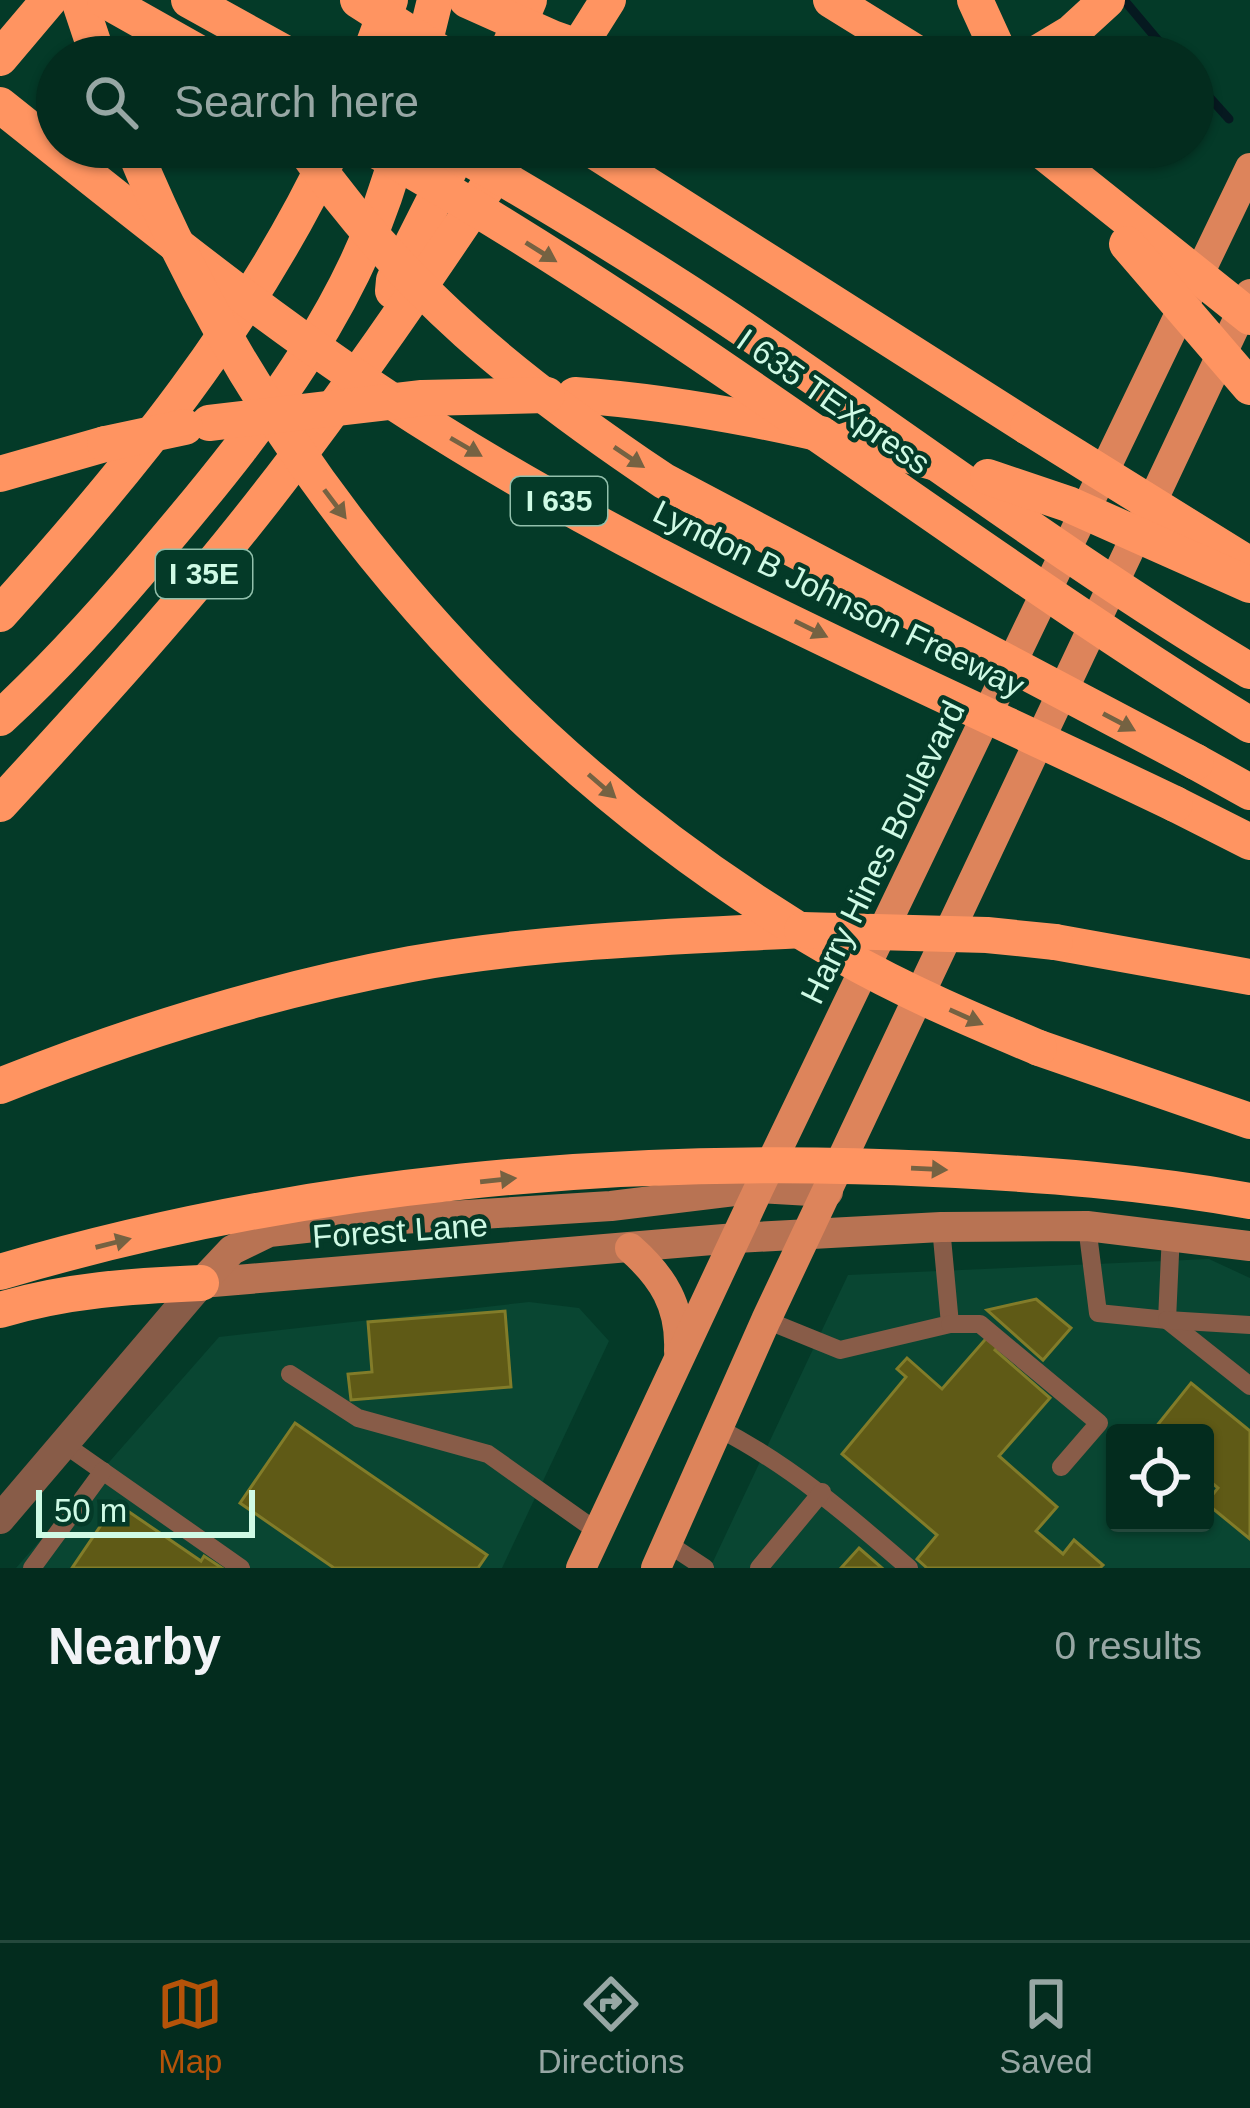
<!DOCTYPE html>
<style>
:root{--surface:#032c1e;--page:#11382b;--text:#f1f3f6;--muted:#97a7a4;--line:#24483c;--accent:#b45309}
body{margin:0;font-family:Arial,sans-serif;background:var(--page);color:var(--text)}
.controls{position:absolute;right:36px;bottom:36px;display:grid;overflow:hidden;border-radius:12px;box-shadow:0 3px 9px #0004}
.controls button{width:108px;height:108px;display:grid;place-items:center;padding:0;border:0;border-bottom:3px solid var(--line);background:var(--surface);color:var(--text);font:60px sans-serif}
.scale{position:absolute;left:36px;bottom:30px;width:219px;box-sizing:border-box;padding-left:12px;border:6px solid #cffae5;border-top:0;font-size:33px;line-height:42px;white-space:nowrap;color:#cffae5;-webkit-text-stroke:9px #043a28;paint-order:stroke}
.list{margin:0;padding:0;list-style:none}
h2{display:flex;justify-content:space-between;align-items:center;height:156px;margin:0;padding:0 48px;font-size:51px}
h2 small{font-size:39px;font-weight:400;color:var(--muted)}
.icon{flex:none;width:66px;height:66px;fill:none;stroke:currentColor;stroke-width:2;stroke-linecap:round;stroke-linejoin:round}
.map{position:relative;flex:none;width:1250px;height:1568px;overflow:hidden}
.search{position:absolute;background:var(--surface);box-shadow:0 3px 9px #0004;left:36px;right:36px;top:36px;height:132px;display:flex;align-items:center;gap:30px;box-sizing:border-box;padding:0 42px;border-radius:66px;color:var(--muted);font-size:45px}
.sheet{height:372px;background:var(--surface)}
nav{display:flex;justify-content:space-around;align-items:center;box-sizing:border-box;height:168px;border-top:3px solid var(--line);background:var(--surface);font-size:33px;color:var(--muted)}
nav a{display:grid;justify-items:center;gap:6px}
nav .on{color:var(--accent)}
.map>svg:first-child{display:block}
</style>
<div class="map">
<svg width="1250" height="1568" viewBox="0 0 1250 1568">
<rect width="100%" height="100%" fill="#043a28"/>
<g fill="#094632" fill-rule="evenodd">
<path d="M1209 1259 1250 1278V1568H710L848 1275ZM1115 1433H1205V1523H1115Z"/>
<path d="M529 1302 579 1308 609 1341 502 1568H16L219 1337Z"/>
</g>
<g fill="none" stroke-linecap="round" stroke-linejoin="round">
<g stroke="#061920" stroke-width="9">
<path d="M1124 0 1172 57"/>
<path d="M1193 79 1229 119"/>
</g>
</g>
<g fill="#5f5a16" stroke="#827c29" stroke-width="3">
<path d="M1036 1299 1071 1328 1043 1360 987 1310Z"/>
<path d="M505 1311 511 1387 351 1400 348 1374 372 1372 368 1322Z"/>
<path d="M990 1334 1001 1343 995 1350 1050 1398 999 1456 1057 1507 1036 1531 1063 1554 1074 1540 1103 1565 1100 1568H927L917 1559 937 1535 842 1454 906 1377 897 1369 907 1358 942 1389Z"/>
<path d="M1191 1383 1250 1431V1539L1206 1503 1218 1488 1205 1477V1433H1151Z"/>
<path d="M295 1423 487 1555 478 1568H334L240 1503Z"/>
<path d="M116 1503 201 1561 204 1556 222 1568H72Z"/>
<path d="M859 1548 882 1568H841Z"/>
</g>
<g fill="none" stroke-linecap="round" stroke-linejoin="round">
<g stroke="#885c48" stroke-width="18">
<path d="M1087 1226 1098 1313 1167 1320 1171 1233"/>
<path d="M766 1320 840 1350 950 1324 941 1227"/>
<path d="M1167 1320 1250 1386"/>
<path d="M1167 1320 1250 1325"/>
<path d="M950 1324H980L1099 1423 1061 1467"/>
<path d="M290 1374 358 1418 488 1454 598 1532"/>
<path d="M718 1428C790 1465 848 1515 909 1568"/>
<path d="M64 1444 241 1568"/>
<path d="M667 1543 705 1568"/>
<path d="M32 1568 103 1471"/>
<path d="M759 1568 822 1492"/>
</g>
<path stroke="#885c48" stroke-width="30" d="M0 1519 201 1283"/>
<g stroke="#b87353" stroke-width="30">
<path d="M201 1283 736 1238 941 1227 1087 1226 1250 1246"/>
<path d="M201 1283 232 1250 269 1232 369 1221 611 1206 759 1188 828 1192"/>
</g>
<g stroke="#dd845b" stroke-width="30">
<path d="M630 1248C663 1277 681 1306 679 1351"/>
<path d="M581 1568 759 1188 1250 168"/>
<path d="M656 1568 766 1320 1250 294"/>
</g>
<g stroke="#ff9461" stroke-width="36">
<path d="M79 0 98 57"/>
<path d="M105 0 206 57"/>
<path d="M189 0 292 57"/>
<path d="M831 0 923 57"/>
<path d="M975 0 1001 57"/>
<path d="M369 57 390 0"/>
<path d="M421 57 435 0"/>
<path d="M505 57 529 0"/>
<path d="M572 57 608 0"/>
<path d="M1031 57 1071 33 1107 0"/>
<path d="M0 58 49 0"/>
<path d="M588 147 1028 427"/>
<path d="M393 291 394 280 461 147"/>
<path d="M575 395C697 404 814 430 933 462"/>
<path d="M0 474 105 444"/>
<path d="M0 614C129 471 251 322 333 147"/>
<path d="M0 718C61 662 115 601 168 537 265 422 362 297 399 147"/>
<path d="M1196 762 1250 792"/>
<path d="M0 804C83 714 166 623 242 528 340 406 427 277 514 147"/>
<path d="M1175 804 1250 842"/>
<path d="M1055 942 1250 977"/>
<path d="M1039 1048 1250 1121"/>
<path d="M0 1086C132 1033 271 990 411 964 539 941 672 937 802 930"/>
<path d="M0 1310C67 1290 132 1286 201 1283"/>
</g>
<g stroke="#ff9461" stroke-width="36">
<path d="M358 0 447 57"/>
<path d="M467 0 552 38 606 57"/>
<path d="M0 105C142 218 283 334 437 430 670 576 927 685 1175 804"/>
<path d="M133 147C271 485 525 773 841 955 904 991 972 1020 1039 1048"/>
<path d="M303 147C404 292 519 384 664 481L1196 762"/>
<path d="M370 147C677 318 952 541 1250 725"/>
<path d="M449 147C541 200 632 255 721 314 898 432 1068 562 1250 671"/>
<path d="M1037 147 1250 317"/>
<path d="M1127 244 1250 387"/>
<path d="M209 423 422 398 547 395"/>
<path d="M1028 427 1250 565"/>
<path d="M105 444 185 427"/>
<path d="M988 477 1068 504 1250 585"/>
<path d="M802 930 987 935 1055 942"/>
<path d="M0 1272C300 1183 622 1154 934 1169 1040 1174 1146 1182 1250 1201"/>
</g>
</g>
<defs><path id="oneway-solid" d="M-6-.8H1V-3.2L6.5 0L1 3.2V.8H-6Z" transform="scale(3)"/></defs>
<g fill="#756242">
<use href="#oneway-solid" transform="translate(541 252) rotate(32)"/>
<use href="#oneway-solid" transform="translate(466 447) rotate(30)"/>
<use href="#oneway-solid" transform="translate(629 457) rotate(34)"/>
<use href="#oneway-solid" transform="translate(335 504) rotate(53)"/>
<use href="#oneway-solid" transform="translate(811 629) rotate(26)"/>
<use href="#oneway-solid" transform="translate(1119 722) rotate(28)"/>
<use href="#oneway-solid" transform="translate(602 786) rotate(41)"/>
<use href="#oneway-solid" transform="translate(966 1017) rotate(24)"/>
<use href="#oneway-solid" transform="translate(929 1169) rotate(3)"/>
<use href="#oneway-solid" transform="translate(498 1180) rotate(-6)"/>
<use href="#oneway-solid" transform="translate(113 1243) rotate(-14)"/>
</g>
<g text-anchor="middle" stroke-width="9" stroke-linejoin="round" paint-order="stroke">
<g fill="#043a28" stroke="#92c0ac" stroke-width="3">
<rect x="511" y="477" width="96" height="48" rx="9"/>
<rect x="156" y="550" width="96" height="48" rx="9"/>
</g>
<g font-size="30" font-weight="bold" fill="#cffae5">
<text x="559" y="511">I 635</text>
<text x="204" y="584">I 35E</text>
</g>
<g font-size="33" fill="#cffae5" stroke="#043a28">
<text transform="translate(834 401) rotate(35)" y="12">I 635 TEXpress</text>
<text transform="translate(839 598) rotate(26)" y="12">Lyndon B Johnson Freeway</text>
<text transform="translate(882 852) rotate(-64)" y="12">Harry Hines Boulevard</text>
<text transform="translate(400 1230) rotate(-4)" y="12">Forest Lane</text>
</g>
</g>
</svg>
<div class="controls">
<button><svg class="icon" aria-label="locate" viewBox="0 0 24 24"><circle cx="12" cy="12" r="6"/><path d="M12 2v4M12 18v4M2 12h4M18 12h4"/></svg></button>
</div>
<div class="scale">50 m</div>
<div class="search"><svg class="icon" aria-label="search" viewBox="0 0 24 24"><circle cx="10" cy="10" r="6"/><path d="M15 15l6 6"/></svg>Search here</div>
</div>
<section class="sheet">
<h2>Nearby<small>0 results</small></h2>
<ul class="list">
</ul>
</section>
<nav>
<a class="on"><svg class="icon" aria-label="map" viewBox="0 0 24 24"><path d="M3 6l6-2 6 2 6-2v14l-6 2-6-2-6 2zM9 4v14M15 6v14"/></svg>Map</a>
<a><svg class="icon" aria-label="directions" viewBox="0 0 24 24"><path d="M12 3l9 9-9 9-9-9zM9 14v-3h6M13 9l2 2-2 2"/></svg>Directions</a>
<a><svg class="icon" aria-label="saved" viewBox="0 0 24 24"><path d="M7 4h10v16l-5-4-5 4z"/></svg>Saved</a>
</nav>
